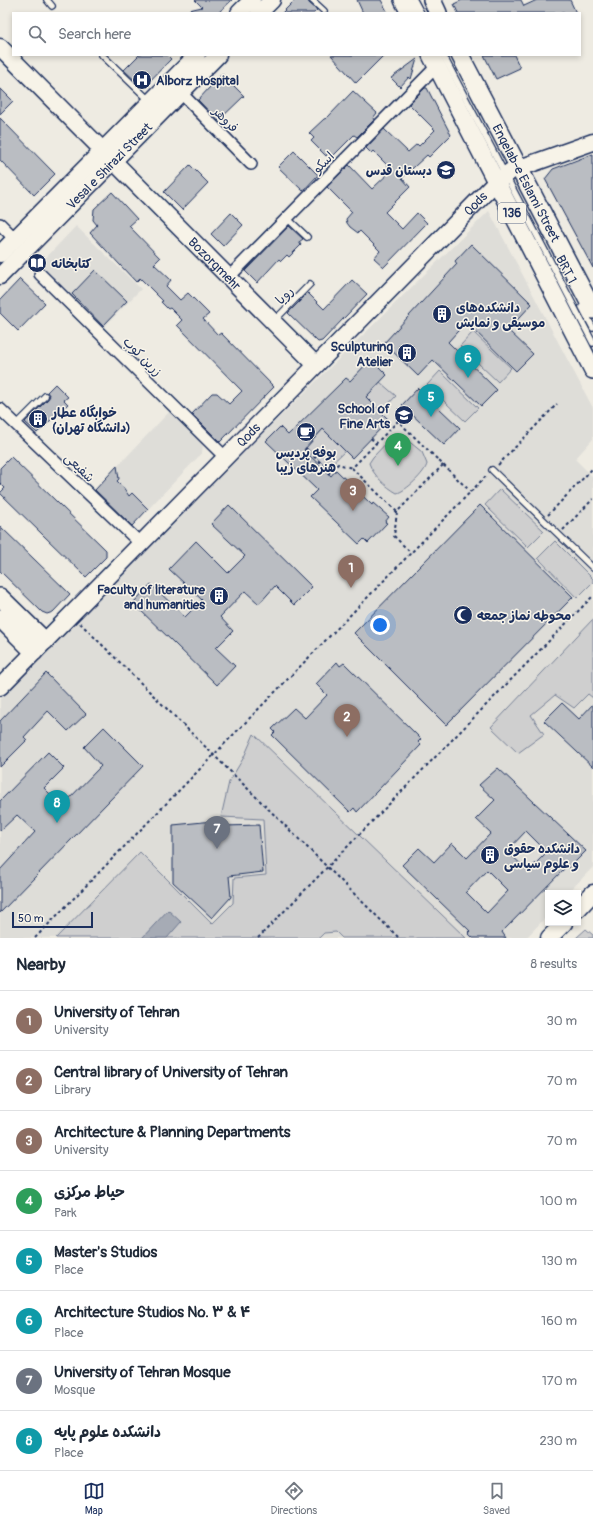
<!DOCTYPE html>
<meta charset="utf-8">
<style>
:root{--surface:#fff;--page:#f2f2f3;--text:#1f2937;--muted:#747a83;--line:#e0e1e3;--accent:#1b2f5e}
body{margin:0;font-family:Pangolin,"Playpen Sans Arabic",sans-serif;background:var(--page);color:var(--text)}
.controls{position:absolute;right:12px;bottom:12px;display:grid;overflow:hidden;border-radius:0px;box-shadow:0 2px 6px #0003}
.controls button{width:36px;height:36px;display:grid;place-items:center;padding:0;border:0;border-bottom:1px solid var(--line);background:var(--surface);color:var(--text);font:20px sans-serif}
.scale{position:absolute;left:12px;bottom:10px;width:81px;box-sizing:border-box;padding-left:4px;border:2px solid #1b2f5e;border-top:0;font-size:11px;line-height:14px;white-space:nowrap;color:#1b2f5e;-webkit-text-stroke:3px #f7f3e8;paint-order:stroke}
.you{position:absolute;left:380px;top:625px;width:14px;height:14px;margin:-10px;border:3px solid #fff;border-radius:50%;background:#1a73e8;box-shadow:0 0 0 6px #1a73e833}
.badge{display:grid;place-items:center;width:26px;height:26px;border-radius:50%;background:var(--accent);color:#fff;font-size:13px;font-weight:700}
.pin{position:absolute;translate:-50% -33px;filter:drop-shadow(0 1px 2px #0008)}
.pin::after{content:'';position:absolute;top:21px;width:14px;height:12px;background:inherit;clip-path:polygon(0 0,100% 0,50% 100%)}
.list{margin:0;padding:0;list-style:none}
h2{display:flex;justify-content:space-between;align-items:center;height:52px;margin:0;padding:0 16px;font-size:17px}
h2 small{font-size:13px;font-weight:400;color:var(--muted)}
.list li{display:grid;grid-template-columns:26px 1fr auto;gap:12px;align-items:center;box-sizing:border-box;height:60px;padding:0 16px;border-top:1px solid var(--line)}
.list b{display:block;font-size:15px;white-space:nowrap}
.list p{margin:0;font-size:13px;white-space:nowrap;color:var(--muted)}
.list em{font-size:13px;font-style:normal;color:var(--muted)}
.icon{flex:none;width:22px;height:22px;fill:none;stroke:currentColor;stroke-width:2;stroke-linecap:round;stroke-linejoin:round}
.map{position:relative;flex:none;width:593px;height:938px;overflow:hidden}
.search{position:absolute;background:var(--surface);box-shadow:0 2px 6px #0003;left:12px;right:12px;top:12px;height:44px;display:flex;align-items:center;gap:10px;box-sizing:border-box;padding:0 14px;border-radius:0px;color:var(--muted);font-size:15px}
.sheet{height:532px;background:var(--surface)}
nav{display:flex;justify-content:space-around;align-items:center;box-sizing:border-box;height:56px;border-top:1px solid var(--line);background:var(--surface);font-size:11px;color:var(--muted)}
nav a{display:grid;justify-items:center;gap:2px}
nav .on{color:var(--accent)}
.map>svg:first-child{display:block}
</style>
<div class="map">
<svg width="593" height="938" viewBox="0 0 593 938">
<rect width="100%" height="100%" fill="#eeebe2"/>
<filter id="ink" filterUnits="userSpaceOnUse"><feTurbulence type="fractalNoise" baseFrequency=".025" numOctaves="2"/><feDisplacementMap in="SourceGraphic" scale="8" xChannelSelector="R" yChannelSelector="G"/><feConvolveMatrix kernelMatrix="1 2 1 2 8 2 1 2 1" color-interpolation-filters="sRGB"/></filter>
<g filter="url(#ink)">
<g fill="#deddd8">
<path d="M489 211 593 408V439L575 459 593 477V867L568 893H548V915L526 938H0V699L234 462Z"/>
<path d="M76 226 141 289 104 327 40 264Z"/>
<path d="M170 411 203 444 202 453 130 528 93 492Z"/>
</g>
<g fill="#cfcfcf" stroke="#757f96">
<path d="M473 332 511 368 498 382 460 346Z"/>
<path d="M440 371 478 408 465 421 427 385Z"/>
<path d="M380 382 396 396 381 412 366 397Z"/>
<path d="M323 429 345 451 327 468 306 447Z"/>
<path d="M401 435 422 452 427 464C425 473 406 491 397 493 386 487 373 475 369 463L373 457 392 437Z"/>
<path d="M500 489 544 531 528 547 485 505Z"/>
<path d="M555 541 593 579V582L577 598 538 558Z"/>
<path d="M593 619V698L588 694 574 708 555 695 531 715 544 734 518 753 491 727Z"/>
<path d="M254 734 466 938H342L336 932 324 933 319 938H56L140 852 212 924 233 903 234 878 266 875 263 819 221 817 229 782 244 757Z"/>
<path d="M586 929 593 935V938H576Z"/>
</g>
<path fill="#a6abb5" stroke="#6e7992" d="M168 910 181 922 167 938H142Z"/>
<g fill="#babdc2" stroke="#1b2f5e" fill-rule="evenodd">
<path d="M195 0H232L218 13H190L189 10 202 7Z"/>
<path d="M295 0H308L309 3 317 10 314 13H282Z"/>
<path d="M357 0H381L388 13H363Z"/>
<path d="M462 0H521L524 6 537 0H570L576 13H458L454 4Z"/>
<path d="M139 55H167L171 59 143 88 124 70Z"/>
<path d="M331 55H384L356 83Z"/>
<path d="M484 55H514L520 68 496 79Z"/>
<path d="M417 59 411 79 409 77 400 87 391 78Z"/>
<path d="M222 74 244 96 218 121 198 100Z"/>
<path d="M0 88 13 101 0 114Z"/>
<path d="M425 88H427L451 135 429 157 427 155 402 178 410 187 385 212 402 229 417 213 427 223 384 267 374 258 380 251 360 231 358 233 350 227 347 223 346 219 352 212 327 187 349 165 372 189 392 170 373 151 371 153 366 148 384 129 408 152 417 144 419 146 435 130 409 104Z"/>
<path d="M353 91 377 113 373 118 374 120 357 137 354 135 333 156 329 152 326 156 311 141 314 138 309 133 324 119 327 118Z"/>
<path d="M0 118 55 174 34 195 0 160Z"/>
<path d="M294 151 318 175 303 191 278 167Z"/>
<path d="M593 154V268L545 179 553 169Z"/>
<path d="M190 165 208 183 182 210 164 192Z"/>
<path d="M112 192 137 219 129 226 160 258 154 264 171 280 166 286 180 300 188 293 209 314 203 319 218 335 221 333 274 387 220 442 192 414 212 393H217L229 404 242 391 177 325 182 320 170 308 168 309 161 302 163 301 140 278 136 282 90 233 97 225 93 220 94 209Z"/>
<path d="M231 213 243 225 223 246 211 234Z"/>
<path d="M289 226 303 239 299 242 301 245 289 257 287 255 281 261 279 259 257 283 245 271Z"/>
<path d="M471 244 532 304 508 330 533 354 516 371 466 322 448 342 497 390 481 406 433 360 418 376 384 343 457 264 455 261Z"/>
<path d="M95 270 127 301 103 326 72 294Z"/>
<path d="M20 279 45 303 18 331 0 313V300Z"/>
<path d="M352 280 367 294 322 341 318 342 288 313 308 293 324 309Z"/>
<path d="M371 359 387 375 366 397 389 420 352 458 323 429 304 450 331 476 336 470 372 505 373 503 389 517 385 522 387 523 368 543 364 539 359 544 310 497 317 490 266 441 280 427 288 435 346 378 350 381Z"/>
<path d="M55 384 68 397 64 400 68 404 37 433 25 422 48 399 50 396 47 392Z"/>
<path d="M418 388 460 428 444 445 402 405Z"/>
<path d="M11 457 106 550V557L86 577 0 493 5 488 0 483V468Z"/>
<path d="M117 466 119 479 117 481 123 487 129 496 132 493 148 509 132 526 95 490Z"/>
<path d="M229 505 312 587 294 605 275 586 259 604 245 591 220 617 233 631 216 648 235 666 217 685 133 603 151 584 185 617 202 600 169 569 196 541 228 573 245 556 211 524Z"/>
<path d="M480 505 573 597 446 725 354 633Z"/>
<path d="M0 526 70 594 53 612 47 614 42 612 0 571Z"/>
<path d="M337 662 340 666 344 663 421 739 418 742 421 745 357 812 354 808 350 812 272 735 275 732 272 729 294 708 305 718 327 695 316 684Z"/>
<path d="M46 673 86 714 68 731 48 711 24 737 27 740 0 767V721Z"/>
<path d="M562 703 579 719 593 704V767L544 721Z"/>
<path d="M104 727 143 766 0 913V870L35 832 17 815 0 831V801L48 752 64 768 44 788 62 806 101 766 84 747Z"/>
<path d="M498 768 586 851 569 868 567 866 502 932 506 938H473L468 933 470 931 402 865 419 848 434 862 452 843 467 858 491 833 476 819 495 800 479 785ZM526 831 547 852 528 871 507 851ZM487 870 508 891 487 913 466 892Z"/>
<path d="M224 820 225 826 259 825 263 872 229 876 231 897 212 918 173 882V825Z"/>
</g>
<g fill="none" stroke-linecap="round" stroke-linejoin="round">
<defs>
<g id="lane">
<path d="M47 0 52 6"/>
<path d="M312 0 324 11"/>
<path d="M414 0 421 13"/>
<path d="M102 55 150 101"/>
<path d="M443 55 593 343"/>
<path d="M287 218 307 237"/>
<path d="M582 307 593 328"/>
<path d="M274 321 310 284"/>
<path d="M16 425 45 396"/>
<path d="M492 470 593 568"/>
</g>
<g id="street">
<path d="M181 93 251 164"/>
<path d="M0 224 15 239"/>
<path d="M40 274 226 458"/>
<path d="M229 277 437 66"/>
<path d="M0 409 141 544"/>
</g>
<g id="secondary">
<path d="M239 13 252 0"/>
<path d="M259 13 272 0"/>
<path id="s1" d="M0 47 316 365"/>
<path d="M0 254 197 55"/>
<path id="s2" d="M0 276 218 55"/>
<path id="s3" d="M0 687 496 182 511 171 593 142"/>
<path d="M578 909 593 893"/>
<path d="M549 938 564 923"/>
</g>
<g id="primary">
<path d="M403 0 410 13"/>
<path d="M432 0 438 13"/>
<path d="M431 55 593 370"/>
<path id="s4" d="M460 55 593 310"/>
<path d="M0 597 45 641"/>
<path d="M0 618 34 652"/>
</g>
</defs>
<use href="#lane" stroke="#1b2f5e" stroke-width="8"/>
<use href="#street" stroke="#1b2f5e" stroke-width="14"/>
<use href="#secondary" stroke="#1b2f5e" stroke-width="19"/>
<use href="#primary" stroke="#1b2f5e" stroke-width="20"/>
<g stroke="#1b2f5e" stroke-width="2" stroke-dasharray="3 3" stroke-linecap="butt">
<path d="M371 438 376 444"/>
<path d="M305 448 330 472"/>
<path d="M443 465 397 512 352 468 398 421 471 492"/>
<path d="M498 465 557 404"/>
<path d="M328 474 338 464 352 468"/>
<path d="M397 512 394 536 411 553"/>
<path d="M548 515 593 468"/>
<path d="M563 530 593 499"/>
<path d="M80 623 399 938"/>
<path d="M35 938 487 475"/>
<path d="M258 938 593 596"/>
</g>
<use href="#lane" stroke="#f7f3e8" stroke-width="5.5"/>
<use href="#street" stroke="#f7f3e8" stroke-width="11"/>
<use href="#secondary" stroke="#f7f3e8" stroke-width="16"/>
<use href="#primary" stroke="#f7f3e8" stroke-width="17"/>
</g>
</g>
<defs>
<symbol id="hospital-disc" viewBox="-11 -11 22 22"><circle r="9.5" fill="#1b2f5e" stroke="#f7f3e8"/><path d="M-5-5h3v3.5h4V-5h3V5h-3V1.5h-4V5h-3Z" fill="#fff"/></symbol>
<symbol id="school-disc" viewBox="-11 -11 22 22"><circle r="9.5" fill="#1b2f5e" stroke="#f7f3e8"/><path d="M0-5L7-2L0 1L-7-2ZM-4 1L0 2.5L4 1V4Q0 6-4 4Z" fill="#fff"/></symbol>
<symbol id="library-disc" viewBox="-11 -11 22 22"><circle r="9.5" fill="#1b2f5e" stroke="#f7f3e8"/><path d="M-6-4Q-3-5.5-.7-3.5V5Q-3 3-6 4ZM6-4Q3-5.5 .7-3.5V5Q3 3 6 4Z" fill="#fff"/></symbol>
<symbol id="building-disc" viewBox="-11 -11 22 22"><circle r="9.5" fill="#1b2f5e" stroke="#f7f3e8"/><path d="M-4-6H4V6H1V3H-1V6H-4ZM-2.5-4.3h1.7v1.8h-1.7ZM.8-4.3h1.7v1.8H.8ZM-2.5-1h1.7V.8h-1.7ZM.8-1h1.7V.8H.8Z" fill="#fff"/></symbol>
<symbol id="university-disc" viewBox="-11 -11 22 22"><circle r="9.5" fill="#1b2f5e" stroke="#f7f3e8"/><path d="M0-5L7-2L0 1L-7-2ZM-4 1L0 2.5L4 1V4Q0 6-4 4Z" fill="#fff"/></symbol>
<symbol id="cafe-disc" viewBox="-11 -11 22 22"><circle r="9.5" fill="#1b2f5e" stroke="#f7f3e8"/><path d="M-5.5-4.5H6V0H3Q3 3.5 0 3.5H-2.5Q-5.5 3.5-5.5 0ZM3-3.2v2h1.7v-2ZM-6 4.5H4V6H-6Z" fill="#fff"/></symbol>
<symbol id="mosque-disc" viewBox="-11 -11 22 22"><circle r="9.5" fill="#1b2f5e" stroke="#f7f3e8"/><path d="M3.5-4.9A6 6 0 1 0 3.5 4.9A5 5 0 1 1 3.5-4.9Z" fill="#fff"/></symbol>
</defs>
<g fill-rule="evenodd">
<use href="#hospital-disc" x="131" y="69" width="22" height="22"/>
<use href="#school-disc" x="435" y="159" width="22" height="22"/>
<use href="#library-disc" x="26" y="252" width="22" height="22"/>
<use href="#building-disc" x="431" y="303" width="22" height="22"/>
<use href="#building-disc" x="396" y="342" width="22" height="22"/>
<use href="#university-disc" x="393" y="404" width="22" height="22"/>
<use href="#building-disc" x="27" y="408" width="22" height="22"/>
<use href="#cafe-disc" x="295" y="421" width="22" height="22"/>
<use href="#building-disc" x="208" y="585" width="22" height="22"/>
<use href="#mosque-disc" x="452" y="604" width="22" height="22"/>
<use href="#building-disc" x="479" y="844" width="22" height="22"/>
</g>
<g text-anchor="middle" stroke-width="3" stroke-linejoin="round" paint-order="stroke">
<rect fill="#f7f3e8" stroke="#5d6a87" stroke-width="1" x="498" y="203" width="28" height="20" rx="3"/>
<g font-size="12" font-weight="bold" fill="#1b2f5e">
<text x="512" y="217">136</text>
</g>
<g font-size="13" font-weight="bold" fill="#1b2f5e" stroke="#f7f3e8" text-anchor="start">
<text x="156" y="85">Alborz Hospital</text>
<text x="432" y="175" text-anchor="end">دبستان قدس</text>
<text x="51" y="268">کتابخانه</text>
<text x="456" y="312">دانشکده‌های<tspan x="456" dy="15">موسیقی و نمایش</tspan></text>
<text x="393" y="351" text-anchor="end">Sculpturing<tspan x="393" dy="15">Atelier</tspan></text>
<text x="390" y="413" text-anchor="end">School of<tspan x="390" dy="15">Fine Arts</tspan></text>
<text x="52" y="417">خوابگاه عطار<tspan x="52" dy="15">(دانشگاه تهران)</tspan></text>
<text x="306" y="457" text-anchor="middle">بوفه پردیس<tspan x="306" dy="15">هنرهای زیبا</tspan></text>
<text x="205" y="594" text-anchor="end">Faculty of literature<tspan x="205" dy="15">and humanities</tspan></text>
<text x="477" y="620">محوطه نماز جمعه</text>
<text x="504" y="853">دانشکده حقوق<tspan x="504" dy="15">و علوم سیاسی</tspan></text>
</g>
<g font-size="13" fill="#1b2f5e" stroke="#f7f3e8">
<text transform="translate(226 119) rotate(46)" y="5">فروهر</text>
<text transform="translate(323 162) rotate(-45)" y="5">اسکو</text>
<text dy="5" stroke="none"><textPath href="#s2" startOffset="155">Vesal e Shirazi Street</textPath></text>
<text dy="5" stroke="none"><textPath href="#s4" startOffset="144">Enqelab-e Eslami Street</textPath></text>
<text dy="5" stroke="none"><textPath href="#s3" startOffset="678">Qods</textPath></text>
<text dy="5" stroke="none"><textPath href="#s1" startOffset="305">Bozorgmehr</textPath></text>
<text transform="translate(567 269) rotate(63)" y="5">BRT 1</text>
<text transform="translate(284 295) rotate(-46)" y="5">رویا</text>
<text transform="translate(143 356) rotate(45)" y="5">زرین کوب</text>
<text dy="5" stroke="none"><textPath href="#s3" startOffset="354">Qods</textPath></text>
<text transform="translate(80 467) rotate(44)" y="5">شفیعی</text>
</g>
</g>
</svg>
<div class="controls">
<button><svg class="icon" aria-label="layers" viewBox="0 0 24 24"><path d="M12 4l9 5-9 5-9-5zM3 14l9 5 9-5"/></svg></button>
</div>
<div class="scale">50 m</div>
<div class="you"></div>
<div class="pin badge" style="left:351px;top:588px;background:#8d6e63">1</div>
<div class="pin badge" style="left:347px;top:737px;background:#8d6e63">2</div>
<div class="pin badge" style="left:353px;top:511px;background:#8d6e63">3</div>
<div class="pin badge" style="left:398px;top:466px;background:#2e9e5b">4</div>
<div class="pin badge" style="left:431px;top:417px;background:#0f9aa8">5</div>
<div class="pin badge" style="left:468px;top:378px;background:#0f9aa8">6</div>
<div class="pin badge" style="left:217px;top:849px;background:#6b7280">7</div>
<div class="pin badge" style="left:57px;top:823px;background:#0f9aa8">8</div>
<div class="search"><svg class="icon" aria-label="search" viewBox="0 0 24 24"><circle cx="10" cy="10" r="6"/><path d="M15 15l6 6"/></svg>Search here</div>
</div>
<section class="sheet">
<h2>Nearby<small>8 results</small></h2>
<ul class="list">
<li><span class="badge" style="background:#8d6e63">1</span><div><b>University of Tehran</b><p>University</p></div><em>30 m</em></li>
<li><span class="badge" style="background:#8d6e63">2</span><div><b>Central library of University of Tehran</b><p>Library</p></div><em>70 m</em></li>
<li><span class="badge" style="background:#8d6e63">3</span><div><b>Architecture &amp; Planning Departments</b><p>University</p></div><em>70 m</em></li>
<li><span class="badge" style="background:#2e9e5b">4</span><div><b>حیاط مرکزی</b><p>Park</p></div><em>100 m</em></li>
<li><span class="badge" style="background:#0f9aa8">5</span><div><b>Master's Studios</b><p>Place</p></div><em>130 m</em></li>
<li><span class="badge" style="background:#0f9aa8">6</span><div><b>Architecture Studios No. ۳ &amp; ۴</b><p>Place</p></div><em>160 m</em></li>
<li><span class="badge" style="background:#6b7280">7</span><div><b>University of Tehran Mosque</b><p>Mosque</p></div><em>170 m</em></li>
<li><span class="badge" style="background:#0f9aa8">8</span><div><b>دانشکده علوم پایه</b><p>Place</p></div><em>230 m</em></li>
</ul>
</section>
<nav>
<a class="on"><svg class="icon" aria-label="map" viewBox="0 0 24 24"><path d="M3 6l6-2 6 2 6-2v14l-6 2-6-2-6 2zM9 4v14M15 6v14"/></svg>Map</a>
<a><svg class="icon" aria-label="directions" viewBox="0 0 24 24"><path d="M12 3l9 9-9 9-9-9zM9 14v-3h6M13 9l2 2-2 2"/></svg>Directions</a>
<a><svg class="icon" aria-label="saved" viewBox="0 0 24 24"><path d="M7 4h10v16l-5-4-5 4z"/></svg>Saved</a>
</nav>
